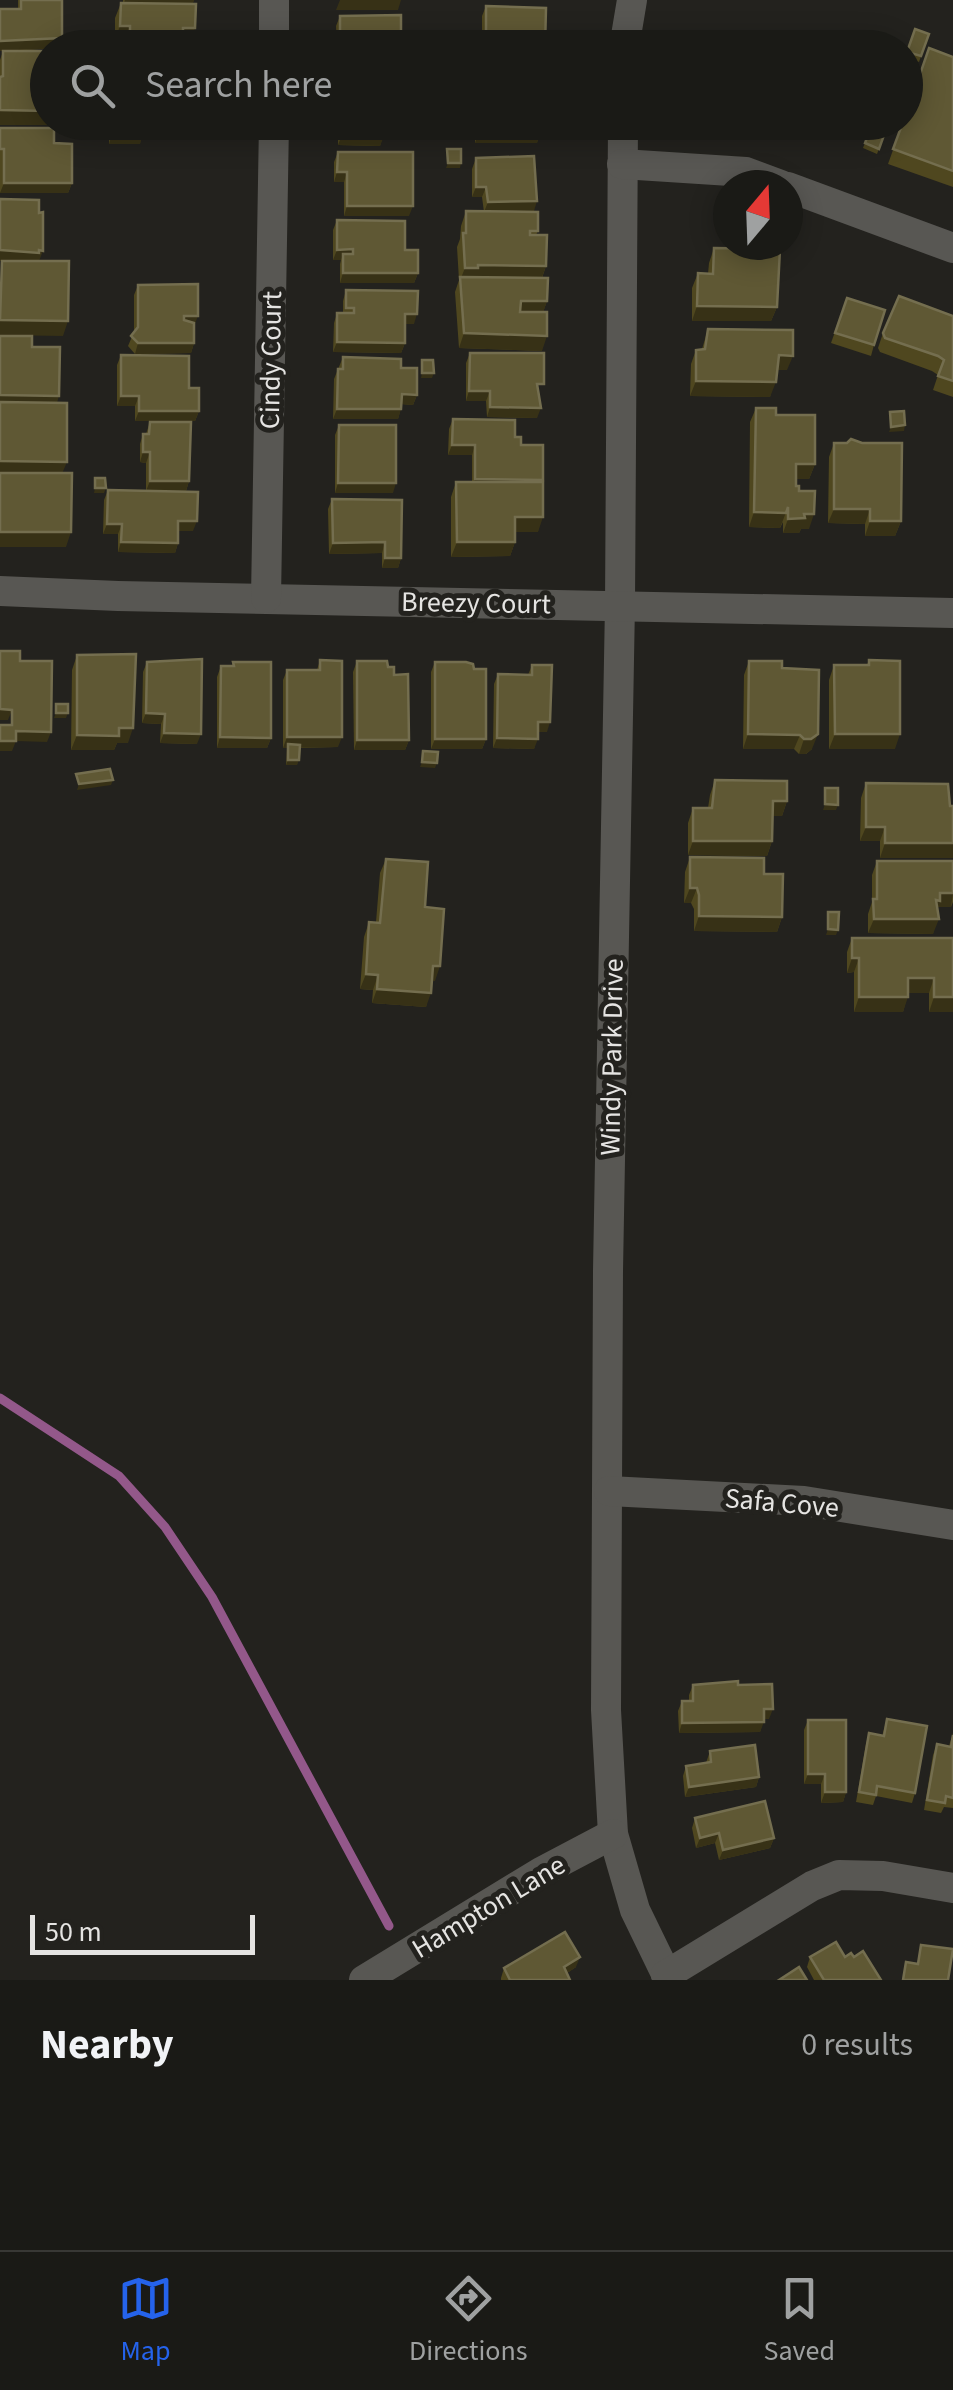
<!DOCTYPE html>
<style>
:root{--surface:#1a1a16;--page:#23231f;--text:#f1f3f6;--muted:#9fa1a1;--line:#383835;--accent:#2563eb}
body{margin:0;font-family:"Source Sans 3",sans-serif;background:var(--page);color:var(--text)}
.compass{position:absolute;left:713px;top:170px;width:90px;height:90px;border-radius:50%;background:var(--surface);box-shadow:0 5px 25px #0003;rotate:19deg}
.scale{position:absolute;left:30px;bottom:25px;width:225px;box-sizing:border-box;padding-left:10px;border:5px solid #e5e4e2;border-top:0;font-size:28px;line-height:35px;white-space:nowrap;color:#e5e4e2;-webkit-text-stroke:8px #23221e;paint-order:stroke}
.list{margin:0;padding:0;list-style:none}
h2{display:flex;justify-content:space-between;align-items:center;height:130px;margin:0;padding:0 40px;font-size:42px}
h2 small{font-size:32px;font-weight:400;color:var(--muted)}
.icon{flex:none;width:55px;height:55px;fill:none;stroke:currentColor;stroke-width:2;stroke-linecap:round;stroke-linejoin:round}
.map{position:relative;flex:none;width:953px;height:1980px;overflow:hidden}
.search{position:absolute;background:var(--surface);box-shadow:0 5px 25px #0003;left:30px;right:30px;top:30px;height:110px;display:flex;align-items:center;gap:25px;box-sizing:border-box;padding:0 35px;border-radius:55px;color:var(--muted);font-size:38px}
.sheet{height:270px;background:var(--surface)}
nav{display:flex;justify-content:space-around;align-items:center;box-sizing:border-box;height:140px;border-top:2px solid var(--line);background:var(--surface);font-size:28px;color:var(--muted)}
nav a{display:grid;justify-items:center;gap:5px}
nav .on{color:var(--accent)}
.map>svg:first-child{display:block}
</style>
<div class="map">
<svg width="953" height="1980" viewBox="0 0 953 1980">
<rect width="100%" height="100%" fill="#23221e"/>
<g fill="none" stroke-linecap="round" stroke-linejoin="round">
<path stroke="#93588a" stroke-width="9" d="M0 1398 119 1476 165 1527 212 1597 389 1926"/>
<g stroke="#585753" stroke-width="30">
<path d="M274 0V48"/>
<path d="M624 48 632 0"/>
<path d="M623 122 620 604 608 1271 606 1710 613 1834 635 1910 669 1980"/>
<path d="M622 164 746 172 781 185"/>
<path d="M788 187 953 248"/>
<path d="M0 591 118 596 953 613"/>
<path d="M266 598 274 122"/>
<path d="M609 1491 804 1501 953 1525"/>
<path d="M666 1975 812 1886 839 1875 883 1876 953 1888"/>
<path d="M364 1980 541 1872 613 1834"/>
</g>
</g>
<g fill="#4f471f">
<path d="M18 0H62V38L58 48 9 51 65 125H0V60L3 51H0L18 9Z"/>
<path d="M123 0H194L192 4 195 28 125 48V40H115V18L121 3H123Z"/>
<path d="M486 6 545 48H482V16Z"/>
<path d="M340 16 401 35 397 45H394V47L419 48H347V46H337L336 26Z"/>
<path d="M915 29 929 34 919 62 906 57Z"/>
<path d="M953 57V187L888 164 903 122Z"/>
<path d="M109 122H143L140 144H109Z"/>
<path d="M338 122H390L387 132H384L380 146 338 145Z"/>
<path d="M462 122H546L542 131H540L537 143H475V138H462Z"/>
<path d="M0 128 54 143 72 183 68 193H0Z"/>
<path d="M870 130 884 135 877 154 863 148Z"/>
<path d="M338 152 409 216H344V182H334V162Z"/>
<path d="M476 158 534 211 488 212 538 231 536 235 546 266 542 278 547 301 543 312 542 351 459 348 455 292 459 280 457 247 460 239 461 226 466 211 484 212 482 197H472V169Z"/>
<path d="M337 220 405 250 418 273 414 283H340V264L341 260H333V230Z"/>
<path d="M714 248 777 307 771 321H692V288L698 273 708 274 709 263Z"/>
<path d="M138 285 194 326V343L191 353 135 354 128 346 134 332V295Z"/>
<path d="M346 290 414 324H405V343L401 353 333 352 334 323 337 313H343V301Z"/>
<path d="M847 298 874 345 871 356 831 343Z"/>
<path d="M953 316V397L933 390 938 375 932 371 880 352 878 348 883 333Z"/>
<path d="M708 329 787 370H777L770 397 690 396 691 364 696 350 702 349Z"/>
<path d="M470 353 540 394H539L537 418 487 417 486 401H466V363Z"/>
<path d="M121 355 199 411 195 421H135V406H117V365Z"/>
<path d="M343 357 401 368 417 395 413 405 402 404 398 419H333L334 379Z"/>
<path d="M756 408 776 415 815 464 809 479H796V486L799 491 809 529H801L799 533H783V522L780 528 749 527 750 422Z"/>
<path d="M453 419 515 437 543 480 538 532H515V542L510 556 451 557V497L456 482H472V455H448L449 429Z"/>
<path d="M150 422 189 481 186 491 193 531H178V543L175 553 118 552V534H103L104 500 108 490 146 491V463L140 462V444L143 434H146Z"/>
<path d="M339 425 393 493H335V435Z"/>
<path d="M834 443 901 521 895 536H865V524L828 523 829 457Z"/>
<path d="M332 499 401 558 398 568H382V553L329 554 328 509Z"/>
<path d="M77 655 128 743H117L114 750H71L72 670Z"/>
<path d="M320 660 338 747 300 748 297 765H286L287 748H283V680L287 670H317Z"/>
<path d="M869 660 895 749H829V680L834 665H867Z"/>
<path d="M357 661 388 667 394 675 409 740 405 750H354L353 672Z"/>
<path d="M749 661 782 668 812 749 806 754H799L794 749H743L744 675Z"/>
<path d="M147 662 197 744 160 743 161 724 142 723 143 672Z"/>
<path d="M233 662 271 738 267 748H217V677L221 666H232Z"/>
<path d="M435 662 486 739 482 749H431V672Z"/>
<path d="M532 665 547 732H538L534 749 493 748 494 684 498 674 528 675Z"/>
<path d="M715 780 787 801 782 816H772V841L767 856 688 855V823L693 808H708L710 795Z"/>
<path d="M866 783 953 806V858H880V841H860L861 798Z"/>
<path d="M690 857 764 874 782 917 777 932 694 931V909L691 903H684L685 872Z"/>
<path d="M386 859 425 907 435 981 432 980 426 1007 372 1003 373 990 360 989 364 937 369 922H376L380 873Z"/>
<path d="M877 861H953V902L951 907H938L933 934 868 933V914L872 902V875Z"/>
<path d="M852 938H953V1012H929V993H908L903 1012H854V972L847 973V952Z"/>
<path d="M693 1685H738L769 1719H764L760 1732 679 1733 678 1711 682 1701H689V1695Z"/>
<path d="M887 1719 915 1793 912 1803 876 1796 873 1805 856 1802 866 1744 869 1733 882 1736Z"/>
<path d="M808 1720 846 1792 843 1802 821 1803V1784H804V1730Z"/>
<path d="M953 1733V1808L944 1807 941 1813 924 1810 933 1755 937 1744 949 1746Z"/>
<path d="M710 1751 759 1777 756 1787 685 1797 683 1776 686 1766 706 1763Z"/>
<path d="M695 1818 774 1838 770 1848 719 1860 715 1843 696 1848 692 1828Z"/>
<path d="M810 1957H854L881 1980H814L807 1967Z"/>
<path d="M576 1967 567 1973 570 1980H501V1978L504 1968Z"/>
</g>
<g fill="#373116">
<path d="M125 0H194L192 6H123Z"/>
<path d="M340 0H401L398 10H336Z"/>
<path d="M120 26H130L125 40H115Z"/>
<path d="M183 28H195L190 42H178Z"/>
<path d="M340 35H351L347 46H337Z"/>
<path d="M394 35H401L397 45H390Z"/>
<path d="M62 38 58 48 0 51V41Z"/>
<path d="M0 110 48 111V122H66L65 125H0Z"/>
<path d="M384 122H390L387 132H380Z"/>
<path d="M466 128H479L475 138H462Z"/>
<path d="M479 132 540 133 537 143H475Z"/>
<path d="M112 134H143L140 144H109Z"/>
<path d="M342 135 384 136 380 146 338 145Z"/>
<path d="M448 163H461L460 168H446Z"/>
<path d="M337 172H347L344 182H334Z"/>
<path d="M4 183H72L68 193H0Z"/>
<path d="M476 187H486L482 197H472Z"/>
<path d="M537 201 534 211 484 212 488 202Z"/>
<path d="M347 206H413L409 216H344Z"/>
<path d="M353 249 350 259 343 254 341 260H333L337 250Z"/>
<path d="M0 250H39L43 251 39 261 35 264 0 261Z"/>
<path d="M478 265 546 266 541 280 459 283 465 268Z"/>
<path d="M343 273H418L414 283H340Z"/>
<path d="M521 301H547L542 316 515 315Z"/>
<path d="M697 306 777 307 771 321H692Z"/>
<path d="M405 314H417L414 324H402Z"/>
<path d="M184 316H198L194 326H180Z"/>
<path d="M0 320 68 321 63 336 0 335Z"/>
<path d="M464 333 547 336 542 351 459 348Z"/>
<path d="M337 342 405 343 401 353 333 352Z"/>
<path d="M138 343H194L191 353 135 354Z"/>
<path d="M779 355 793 356 787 370H774Z"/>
<path d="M422 373H434L432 378H421Z"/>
<path d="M696 381 776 382 770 397 690 396Z"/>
<path d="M469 391H490L486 401H466Z"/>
<path d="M402 394 417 395 413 405 398 404Z"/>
<path d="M0 395 59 396 56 406H0Z"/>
<path d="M121 396H139L135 406H117Z"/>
<path d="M490 407 541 408 537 418 487 417Z"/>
<path d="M337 409H401L398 419H333Z"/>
<path d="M139 411H199L195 421H135Z"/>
<path d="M905 425 904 431 889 432 891 427Z"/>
<path d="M452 445H475L472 455H448Z"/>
<path d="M143 452H150L146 463 140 462Z"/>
<path d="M0 461 67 462 61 476H0Z"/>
<path d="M796 464H815L809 479H791Z"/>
<path d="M475 479 543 480 539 490 472 489Z"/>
<path d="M150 481H189L186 491H146Z"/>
<path d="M338 483H396L393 493H335Z"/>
<path d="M95 488H106L104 493H94Z"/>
<path d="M788 507 780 528 749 527 754 512Z"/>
<path d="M834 509H870L865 524 828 523Z"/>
<path d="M804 514H814L809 529H801L799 533H783L788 519Z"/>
<path d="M515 517H543L538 532H510Z"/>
<path d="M178 521H197L193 531H175Z"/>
<path d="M870 521H901L895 536H865Z"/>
<path d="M107 524H122L118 534H103Z"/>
<path d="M0 532H71L66 547H0Z"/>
<path d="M121 542 178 543 175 553 118 552Z"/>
<path d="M385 542 382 553 329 554 333 543Z"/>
<path d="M457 542H515L510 556 451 557Z"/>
<path d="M385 558H401L398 568H382Z"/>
<path d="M0 709 12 710 8 720H0Z"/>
<path d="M56 713H68L66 718H54Z"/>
<path d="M146 713 165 714 161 724 142 723Z"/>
<path d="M538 722H550L547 732H535Z"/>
<path d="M119 728H133L128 743H117L114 750H71L77 735Z"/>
<path d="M16 731 51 732 47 742 16 741 12 751H0V741Z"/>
<path d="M164 733 201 734 197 744 160 743Z"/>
<path d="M748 734 800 735 794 749H743Z"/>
<path d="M818 734 812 749 806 754H799L804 739Z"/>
<path d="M835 734H900L895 749H829Z"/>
<path d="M220 737 271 738 267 748H217Z"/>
<path d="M287 737H342L338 747 283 748Z"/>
<path d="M497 738 538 739 534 749 493 748Z"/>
<path d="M435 739H486L482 749H431Z"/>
<path d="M357 740H409L405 750H354Z"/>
<path d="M288 760H299L297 765H286Z"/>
<path d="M422 762 437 763 435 768 420 767Z"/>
<path d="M113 780 111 785 77 790 79 784Z"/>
<path d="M773 801H787L782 816H767Z"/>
<path d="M825 804 838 805 836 810H823Z"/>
<path d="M866 827H885L880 841H860Z"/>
<path d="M693 841H772L767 856 688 855Z"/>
<path d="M885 843H953V858H880Z"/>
<path d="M690 888H697L691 903H684Z"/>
<path d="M940 893H953L951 907H938L935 915H931Z"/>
<path d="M699 916 782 917 777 932 694 931Z"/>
<path d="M874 919H939L933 934 868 933Z"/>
<path d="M828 929 838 930 836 935H826Z"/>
<path d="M852 958H859L854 972 847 973Z"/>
<path d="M433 966H440L435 981 427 980Z"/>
<path d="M366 974 378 975 373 990 360 989Z"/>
<path d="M908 978H934L929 993H903Z"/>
<path d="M377 989 431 993 426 1007 372 1003Z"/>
<path d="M859 997H908L903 1012H854Z"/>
<path d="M934 997H953V1012H929Z"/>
<path d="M764 1709H773L769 1719H760Z"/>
<path d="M764 1722 760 1732 679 1733 682 1723Z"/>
<path d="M808 1774H825L821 1784H804Z"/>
<path d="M759 1777 756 1787 685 1797 689 1787Z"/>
<path d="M825 1792H846L843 1802 821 1803Z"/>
<path d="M719 1833 715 1843 696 1848 700 1838Z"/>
<path d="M774 1838 770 1848 719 1860 723 1850Z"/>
<path d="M580 1957 576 1967 561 1977 564 1967Z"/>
</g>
<g fill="#5f5834" stroke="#746e4f" stroke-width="2.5">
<path d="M21 0H62V38L0 41V9H21Z"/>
<path d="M121 3 196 4 195 28H183V37H204V48H125L130 46V26H120Z"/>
<path d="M486 6 546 8 545 48H486Z"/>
<path d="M401 15V35H394V47L419 48H351V35H340V16Z"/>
<path d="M915 29 929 34 921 56 907 52Z"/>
<path d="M929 48 953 57V171L893 149 903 122H906V115Z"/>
<path d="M3 51H48V111L0 110V77L3 76Z"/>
<path d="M113 122H143V134H112Z"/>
<path d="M342 122H384V136L342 135Z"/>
<path d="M466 122H540V133L479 132V128H466Z"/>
<path d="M0 128H54V143L72 144V183H4V149H0Z"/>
<path d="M870 130 884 135 879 149 865 143Z"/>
<path d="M447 149H461V163H448Z"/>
<path d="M338 152H413V206H347V172H337Z"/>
<path d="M534 156 537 201 488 202 486 187H476V158Z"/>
<path d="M0 199 39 200V213L43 212V251L39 250V253L0 250Z"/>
<path d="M466 211 538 212V231H530V235H547L546 266 478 265V268H465L463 233H466Z"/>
<path d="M337 220 405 221V250H418V273H343V254H353V249L337 250Z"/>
<path d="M714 248 780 249 777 307 697 306 698 273 713 274Z"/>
<path d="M2 261H69L68 321 0 320Z"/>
<path d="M460 277 548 278 547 301H521L520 312H547V336L464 333Z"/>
<path d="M198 284V316H184V320L194 323V343H138L131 336 138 327V285Z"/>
<path d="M346 290 418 291 417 314H405V343L337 342V313H354V308H346Z"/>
<path d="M899 296 953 316V381L938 376 944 360 938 356 885 338 883 333Z"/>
<path d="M847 298 885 310 874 345 835 333Z"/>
<path d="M708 329 793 330V356L779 355 776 382 696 381V350L705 349Z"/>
<path d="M0 336H32V347H60L59 396 0 395Z"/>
<path d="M470 353H544V384H537L541 408 490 407V391H469Z"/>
<path d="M121 355 189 356V388H199V411H139V396H121Z"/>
<path d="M343 357 401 359V368H417V395L402 394 401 409H337L338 369H343Z"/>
<path d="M422 360H433L434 373H422Z"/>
<path d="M0 402 67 403V462L0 461Z"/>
<path d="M756 408H776V415H815V464H796V486H799V491H815L814 514H804L805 518 788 519V507L786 513 754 512Z"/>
<path d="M904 411 905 425 891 427 890 412Z"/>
<path d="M453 419 515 420V437H521V445H543V480L475 479V445H452Z"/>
<path d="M150 422H191L189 481H150V452H143V434H149Z"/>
<path d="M339 425H396V483H338Z"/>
<path d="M851 439 862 443H902L901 521H870V509H834V443H847Z"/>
<path d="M0 473H72L71 532H0Z"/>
<path d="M95 478H105L106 488H95Z"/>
<path d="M456 482H543V517H515V542H457Z"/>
<path d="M108 490 198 492 197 521H178V543L121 542 122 524H107Z"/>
<path d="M332 499 402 500 401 558H385V542L333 543Z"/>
<path d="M0 651H20V661H52L51 732 16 731V741H0V725H12V710L0 709Z"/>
<path d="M136 654 133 728H119V736L77 735V655Z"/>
<path d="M202 659 201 734 164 733 165 714 146 713 147 662Z"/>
<path d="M320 660 342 661V737H287V670H320Z"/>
<path d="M869 660 900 661V734H835L834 665H869Z"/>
<path d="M357 661H387L388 667H394V675L408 674 409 740H357Z"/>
<path d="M749 661H782V668L819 670 818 734 811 739H804L800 735 748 734Z"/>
<path d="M233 662H271V738L220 737 221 666H234Z"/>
<path d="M435 662H466L473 664 474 669H486V739H435Z"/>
<path d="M532 665H552L550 722H538V739L497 738 498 674 532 675Z"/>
<rect x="56" y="704" width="12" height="9"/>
<path d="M288 744 300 745 299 760H288Z"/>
<path d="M423 751 438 752 437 763 422 762Z"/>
<path d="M110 769 113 780 79 784 76 774Z"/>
<path d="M715 780 787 781V801H773L772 841H693V808H712Z"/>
<path d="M866 783 948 784 950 806H953V843H885V827H866Z"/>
<path d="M825 788H838V805L825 804Z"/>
<path d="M690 857 764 858V874H783L782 917 699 916V895L697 888H690Z"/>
<path d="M386 859 428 862 425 907 444 909 440 966H433L431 993 377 989 378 975 366 974 369 922 380 923Z"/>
<path d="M877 861H953V893H940V901L936 900 939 919H874L873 899H877Z"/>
<path d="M828 912H839L838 930 828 929Z"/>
<path d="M852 938H953V997H934V978H908V997H859V958H852Z"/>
<path d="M738 1681V1685L772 1684 773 1709H764V1722L682 1723V1701H693V1685Z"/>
<path d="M887 1719 927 1726 915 1793 877 1786 876 1795 859 1792 869 1733 884 1736Z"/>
<path d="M808 1720H846V1792H825V1774H808Z"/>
<path d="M953 1735V1798L946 1796 945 1803 927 1800 937 1744 951 1747Z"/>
<path d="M755 1745 759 1777 689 1787 686 1766 711 1762 710 1751Z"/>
<path d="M765 1801 774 1838 723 1850 719 1833 700 1838 695 1818Z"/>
<path d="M565 1932 580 1957 564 1967 570 1980H510L504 1968Z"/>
<path d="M836 1942 845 1957 851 1953 854 1957 863 1951 881 1980H824L810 1957Z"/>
<path d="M921 1945 953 1949 948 1980H903L906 1962 918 1964Z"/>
<path d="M799 1967 807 1980H779Z"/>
</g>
<g text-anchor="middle" stroke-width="10" stroke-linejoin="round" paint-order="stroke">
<g font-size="28" fill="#e5e4e2" stroke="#23221e">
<text transform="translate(270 360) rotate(-89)" y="10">Cindy Court</text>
<text transform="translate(476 602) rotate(1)" y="10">Breezy Court</text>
<text transform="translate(611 1057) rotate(-89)" y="10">Windy Park Drive</text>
<text transform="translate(782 1502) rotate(5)" y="10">Safa Cove</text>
<text transform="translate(488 1906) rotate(-31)" y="10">Hampton Lane</text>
</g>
</g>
</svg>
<svg class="compass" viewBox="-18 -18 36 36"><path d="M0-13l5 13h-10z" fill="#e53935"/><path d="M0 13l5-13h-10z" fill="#9fa1a1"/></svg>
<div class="scale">50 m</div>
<div class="search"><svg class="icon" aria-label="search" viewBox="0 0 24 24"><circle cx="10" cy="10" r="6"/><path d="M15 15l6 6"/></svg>Search here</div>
</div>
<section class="sheet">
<h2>Nearby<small>0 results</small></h2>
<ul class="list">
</ul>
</section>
<nav>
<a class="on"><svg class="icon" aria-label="map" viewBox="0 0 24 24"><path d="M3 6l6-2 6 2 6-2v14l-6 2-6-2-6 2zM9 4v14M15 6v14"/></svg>Map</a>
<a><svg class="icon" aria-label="directions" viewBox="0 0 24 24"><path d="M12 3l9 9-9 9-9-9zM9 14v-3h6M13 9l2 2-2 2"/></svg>Directions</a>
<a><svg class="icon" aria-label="saved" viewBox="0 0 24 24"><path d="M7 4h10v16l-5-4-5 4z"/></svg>Saved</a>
</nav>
